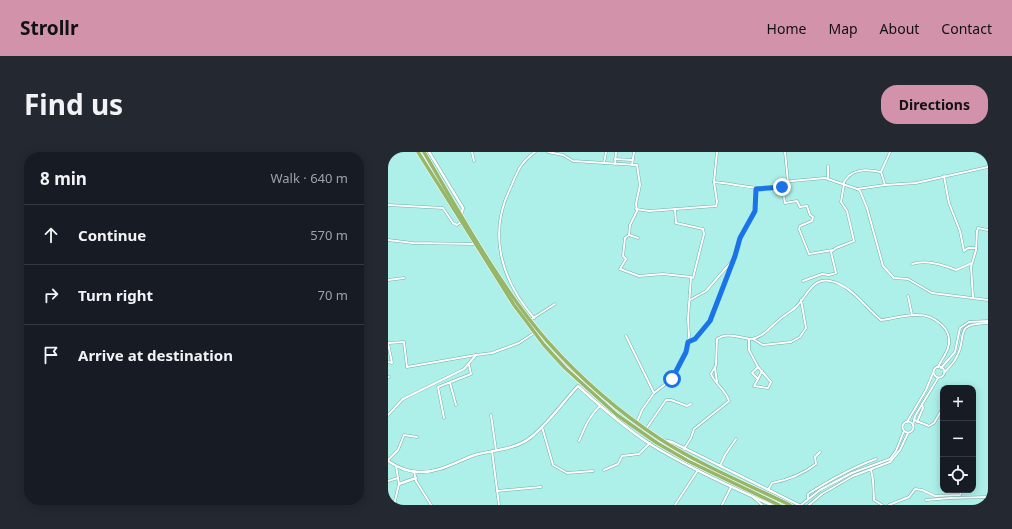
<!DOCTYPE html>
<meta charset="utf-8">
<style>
:root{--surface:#171b24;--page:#242831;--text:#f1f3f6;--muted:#9ea1a6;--line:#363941;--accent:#d292a9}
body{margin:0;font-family:"Noto Sans",sans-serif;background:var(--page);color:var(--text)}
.controls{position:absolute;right:12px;bottom:12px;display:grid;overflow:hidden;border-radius:8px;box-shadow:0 2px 10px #0003}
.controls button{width:36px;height:36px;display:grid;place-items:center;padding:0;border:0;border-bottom:1px solid var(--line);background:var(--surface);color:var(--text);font:20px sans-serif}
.stop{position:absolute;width:12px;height:12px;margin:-9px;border:3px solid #1a73e8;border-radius:50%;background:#fff}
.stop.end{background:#1a73e8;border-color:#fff;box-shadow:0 1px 4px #0008}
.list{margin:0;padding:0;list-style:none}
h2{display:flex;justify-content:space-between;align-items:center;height:52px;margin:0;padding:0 16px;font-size:17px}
h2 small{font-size:13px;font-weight:400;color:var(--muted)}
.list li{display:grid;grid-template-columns:26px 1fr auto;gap:12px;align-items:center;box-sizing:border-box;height:60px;padding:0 16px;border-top:1px solid var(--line)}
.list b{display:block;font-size:15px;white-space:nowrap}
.list em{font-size:13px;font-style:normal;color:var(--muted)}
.icon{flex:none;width:22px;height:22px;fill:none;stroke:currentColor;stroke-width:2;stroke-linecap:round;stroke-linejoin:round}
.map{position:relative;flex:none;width:600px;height:353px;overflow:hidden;border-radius:16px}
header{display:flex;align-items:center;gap:24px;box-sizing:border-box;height:56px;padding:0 20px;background:var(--accent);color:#111}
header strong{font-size:19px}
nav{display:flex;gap:22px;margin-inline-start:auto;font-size:14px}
.intro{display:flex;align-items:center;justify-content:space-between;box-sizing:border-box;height:96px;padding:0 24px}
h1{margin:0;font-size:28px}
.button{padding:10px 18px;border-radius:16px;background:var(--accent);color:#111;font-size:14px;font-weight:700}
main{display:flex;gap:24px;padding:0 24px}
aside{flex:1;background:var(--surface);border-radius:16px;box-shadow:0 2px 10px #0003}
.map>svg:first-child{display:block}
</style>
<header>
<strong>Strollr</strong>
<nav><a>Home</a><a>Map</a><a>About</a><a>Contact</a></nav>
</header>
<div class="intro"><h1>Find us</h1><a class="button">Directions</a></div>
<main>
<aside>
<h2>8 min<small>Walk · 640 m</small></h2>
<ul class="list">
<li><svg class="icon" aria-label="ahead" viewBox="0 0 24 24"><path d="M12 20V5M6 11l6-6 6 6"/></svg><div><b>Continue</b></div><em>570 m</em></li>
<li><svg class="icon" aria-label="right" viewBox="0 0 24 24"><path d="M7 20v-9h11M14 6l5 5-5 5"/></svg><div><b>Turn right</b></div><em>70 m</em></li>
<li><svg class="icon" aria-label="arrive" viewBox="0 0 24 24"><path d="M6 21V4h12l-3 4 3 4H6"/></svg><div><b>Arrive at destination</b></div></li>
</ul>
</aside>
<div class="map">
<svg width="600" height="353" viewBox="0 0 600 353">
<rect width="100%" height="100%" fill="#adf0ea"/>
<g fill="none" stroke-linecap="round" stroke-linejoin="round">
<defs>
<g id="minor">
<path d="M84 0 86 9"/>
<path d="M160 0 175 3 185 9 249 13 252 33 248 52 249 59 242 73 241 83 237 86 235 104 238 107 232 117 251 124 275 122 303 125 300 167 301 184 298 200 284 227 266 241 254 258 249 270"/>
<path d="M329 0 326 30C349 32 371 39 394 35L398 30 404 29 437 26 469 37 472 39 479 56 495 114 506 126 520 127 544 141 600 148"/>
<path d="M397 0 400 30"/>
<path d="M227 7 244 8"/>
<path d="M216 11 218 0"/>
<path d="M227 12 228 0"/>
<path d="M244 13 246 0"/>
<path d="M440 14V27"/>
<path d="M493 20 497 33 528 31 600 15"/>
<path d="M556 24 561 51 572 79 576 99 580 96H588"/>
<path d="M455 32C463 16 478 17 493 20L502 0"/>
<path d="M394 35 397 51 409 49 412 55 419 54 422 63 425 65 424 69 412 74 411 77 421 102 445 98"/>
<path d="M469 37 497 33"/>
<path d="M0 53 55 56 65 71 69 73 73 70"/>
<path d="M248 57 261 59 328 54 329 50 326 30"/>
<path d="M287 58 288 71 315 77 316 82 305 126"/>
<path d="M241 83 250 86"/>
<path d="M0 88 25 91 87 92"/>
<path d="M524 112C538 107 556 113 568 118L584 111"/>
<path d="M0 128 16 126"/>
<path d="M415 129 434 122 441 123 448 121 443 100 448 96 466 89 459 59 453 50 456 32"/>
<path d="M520 144 524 163"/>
<path d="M585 145 583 115 588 98 589 79 590 76 600 78"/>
<path d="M302 148 318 139 345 108 352 86 367 59 368 37"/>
<path d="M146 166C113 128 100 82 122 37 130 19 131 12 147 0"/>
<path d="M142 168 167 152"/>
<path d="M238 184 266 241"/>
<path d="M361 187C374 187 382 175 391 168 396 163 403 160 408 155 421 142 425 120 451 132 467 139 479 157 493 168 505 167 518 162 530 163 546 163 566 177 560 196 558 202 553 209 550 215"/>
<path d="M365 187 375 193 403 190 412 185 418 176 413 148"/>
<path d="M301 190 307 187 321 169 345 109"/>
<path d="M0 210 4 211 0 191 16 190 19 215 88 203"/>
<circle cx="551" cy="220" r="5.5"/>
<path d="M370 215 364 221 370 227 374 219"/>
<path d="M327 216 329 230"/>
<path d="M553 216 567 200 572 176 581 170 600 169"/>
<path d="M556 221C560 216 566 211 568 206 581 184 563 172 600 171"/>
<path d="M0 225H1"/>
<path d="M62 231 68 253"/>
<path d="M0 263 15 247 76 217 88 203 104 201 131 191 146 181"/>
<path d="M103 263 108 298"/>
<path d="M56 266 50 235 83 222 81 213"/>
<path d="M526 268 541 274 546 271 553 259"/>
<circle cx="520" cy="275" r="5.5"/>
<path d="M519 270 538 238 545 221"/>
<path d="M529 270 535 256 534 252"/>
<path d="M525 273 527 264 550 226"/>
<path d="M154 275 165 313 179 321 205 319"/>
<path d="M258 277 278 248H283L299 254 303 252"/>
<path d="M191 289C197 275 201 264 212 254"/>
<path d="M296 297 303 286 306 277 341 249C338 238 327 232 323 222L328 213 329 187C338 180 350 185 361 187V198L370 215 383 230 380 236 366 234 370 227"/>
<path d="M104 299 111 353"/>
<path d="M0 308 10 298 16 283 29 285"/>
<path d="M332 314 337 303 348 287"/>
<path d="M216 318 230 312 234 304 251 302 262 291"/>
<path d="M483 318 485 328 486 348 494 353"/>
<path d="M26 319 28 329 43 353"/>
<path d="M0 329 10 326"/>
<path d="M380 338 384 331C400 328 415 322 428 312L427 305 432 300"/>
<path d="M109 339 153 335"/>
<path d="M366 346 374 353"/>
<path d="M420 347V342C442 328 463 316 488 307"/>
<path d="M538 348 562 346 600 345"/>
<path d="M6 353 11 332 8 314"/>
<path d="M287 353 310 318"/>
<path d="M334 353 343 335"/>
<path d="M413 353 432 338 464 321 502 307 508 299 516 279"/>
<path d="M421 353 434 342 465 324 502 310 512 298 520 281"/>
<path d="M501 353 521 345 527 337 534 338 547 344 572 343 574 338"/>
</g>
<g id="tertiary">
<path d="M41 0 75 56 73 63"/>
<path d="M274 288 284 290 411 353"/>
<path d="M0 309C9 315 21 320 31 320 51 321 69 309 87 303 105 298 126 298 142 286 160 272 174 251 190 234 213 255 236 275 262 292 301 316 342 334 383 353"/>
<path d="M11 332 28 326"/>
</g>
<g id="trunk">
<path d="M30 0 126 153 156 193 177 216 229 263 269 291 300 309 391 353"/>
<path d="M36 0C73 63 112 135 160 190 193 227 231 260 272 287 312 313 359 332 402 353"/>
</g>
</defs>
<use href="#minor" stroke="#6daea8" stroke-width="3"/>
<use href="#tertiary" stroke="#6daea8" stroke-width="3.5"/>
<use href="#trunk" stroke="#fff" stroke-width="4.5"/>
<use href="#minor" stroke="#fff" stroke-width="2"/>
<use href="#tertiary" stroke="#fff" stroke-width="2.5"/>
<use href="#trunk" stroke="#96b76a" stroke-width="3.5"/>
</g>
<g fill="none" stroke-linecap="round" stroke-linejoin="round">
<path stroke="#1a73e8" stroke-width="5" d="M284 227 298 200 300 190 307 187 322 169 347 104 352 86 367 59 368 37 394 35"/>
</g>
</svg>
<div class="controls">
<button>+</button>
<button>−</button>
<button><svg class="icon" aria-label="locate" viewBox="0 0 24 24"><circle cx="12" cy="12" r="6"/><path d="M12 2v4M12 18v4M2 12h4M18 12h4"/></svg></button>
</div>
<div class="stop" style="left:284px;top:227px"></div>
<div class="stop end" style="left:394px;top:35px"></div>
</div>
</main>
